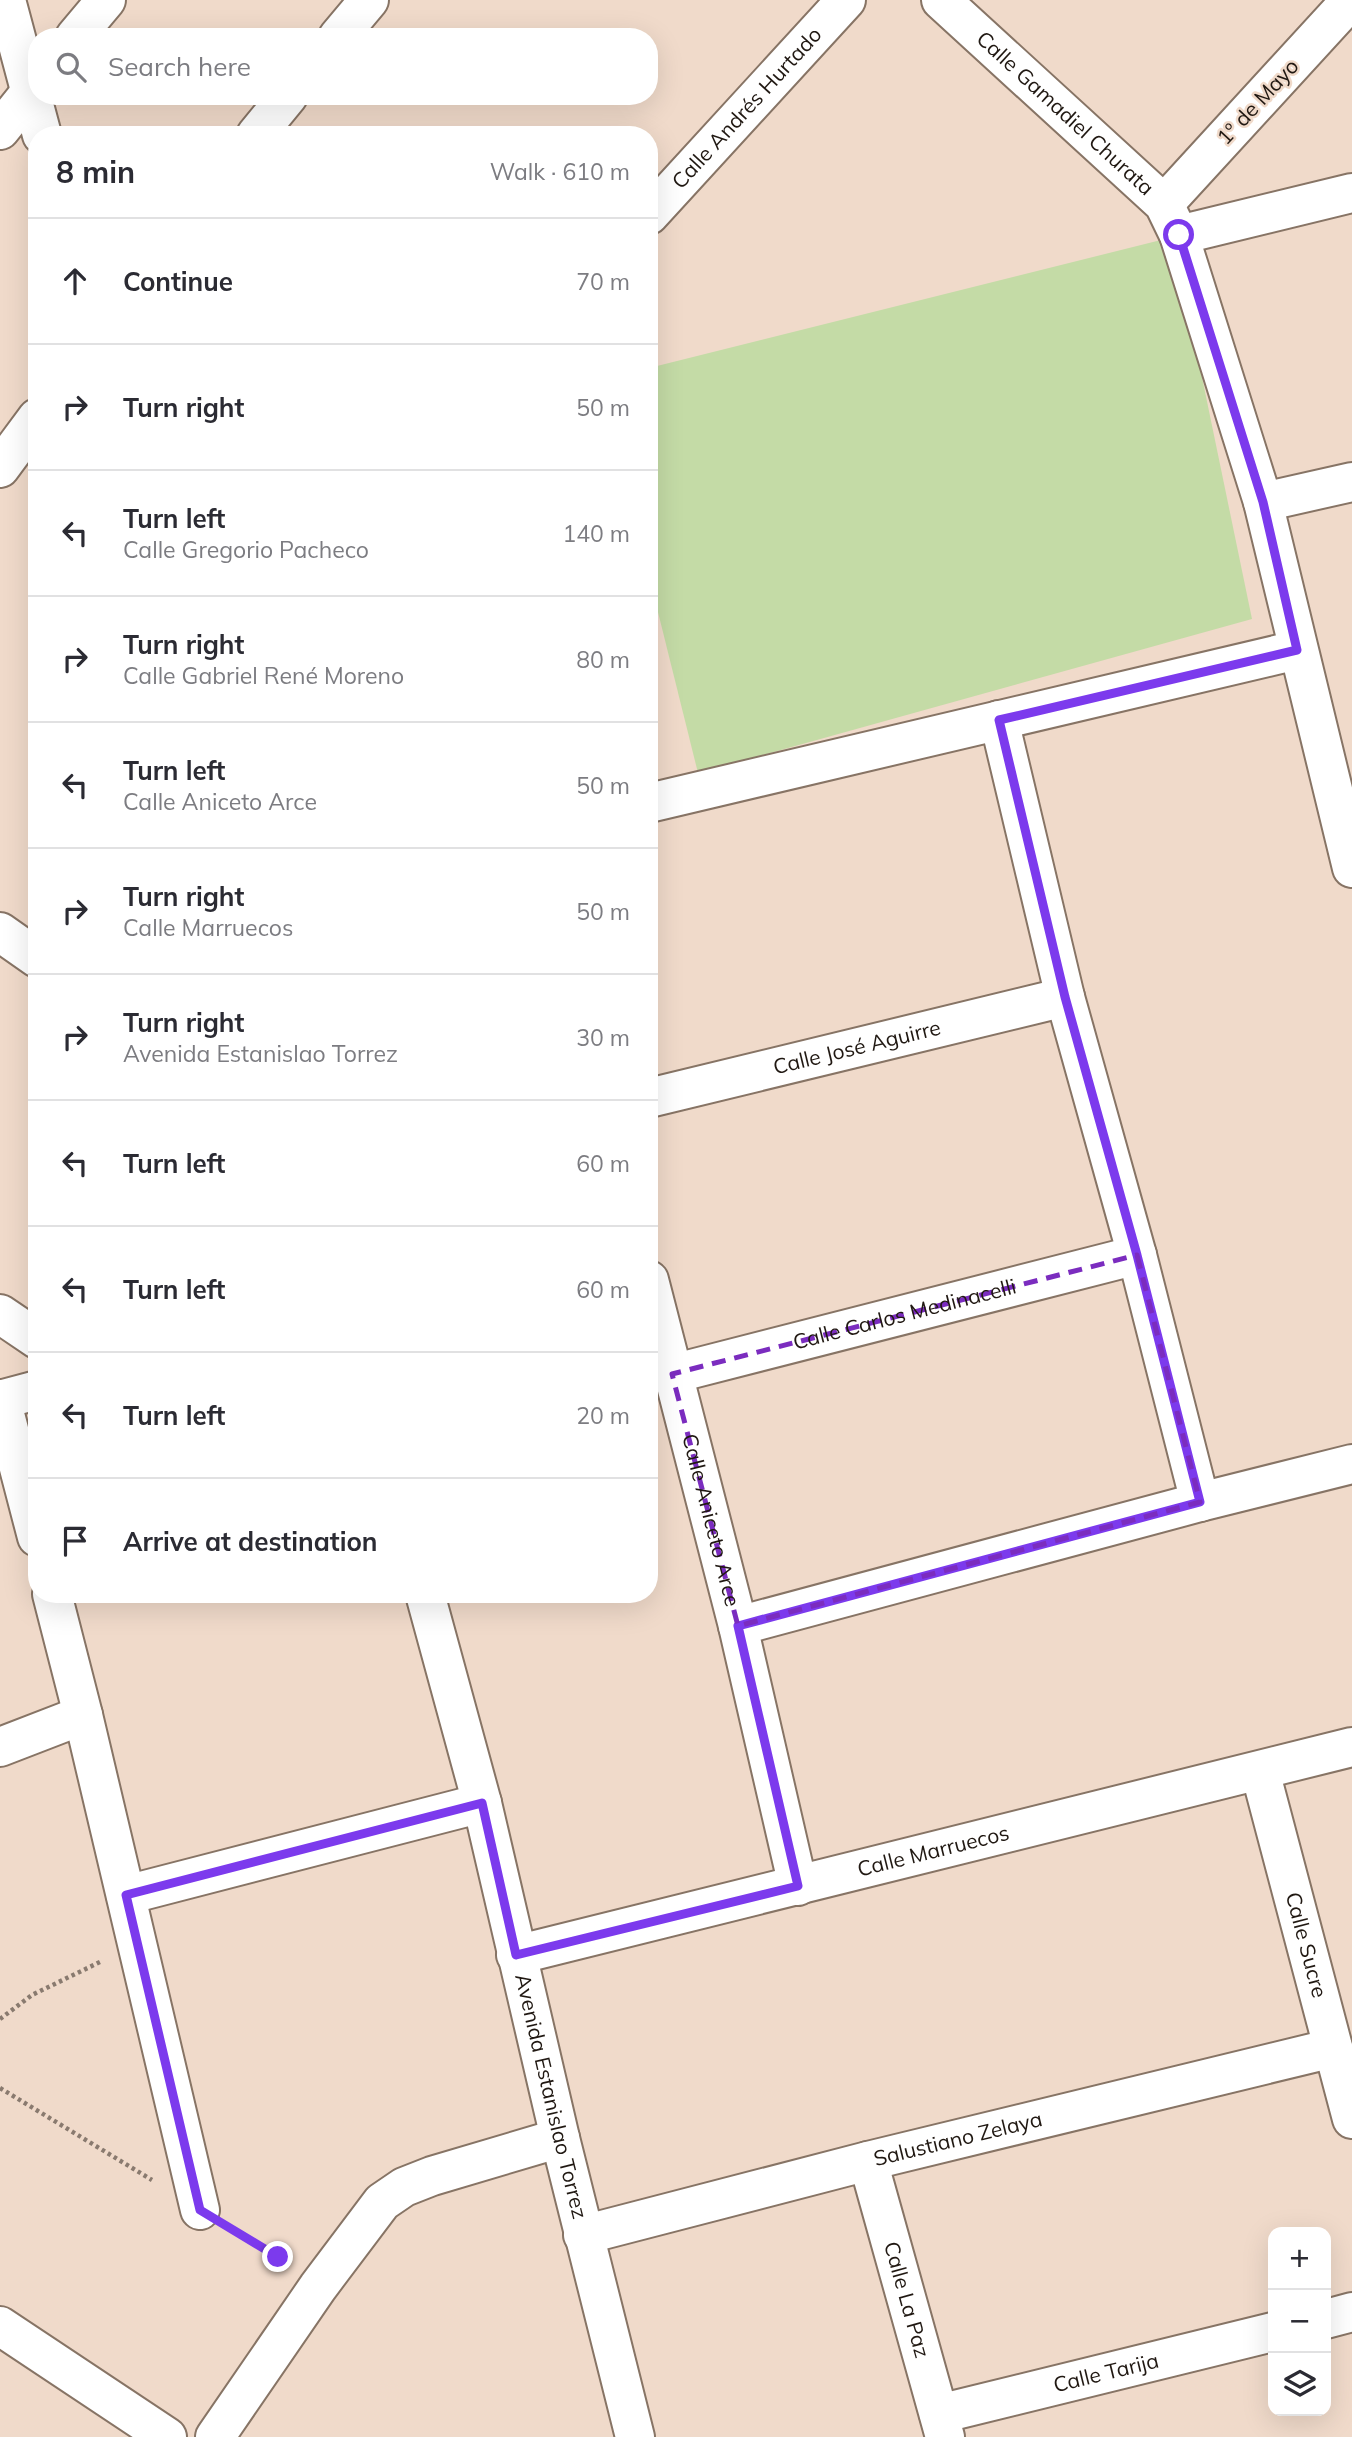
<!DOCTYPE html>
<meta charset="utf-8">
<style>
:root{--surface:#fff;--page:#f2f2f3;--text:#2b2b33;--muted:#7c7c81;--line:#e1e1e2}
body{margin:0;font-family:Mulish,sans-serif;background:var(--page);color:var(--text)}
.controls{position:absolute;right:21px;bottom:21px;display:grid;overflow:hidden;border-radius:14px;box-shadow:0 7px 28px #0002}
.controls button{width:63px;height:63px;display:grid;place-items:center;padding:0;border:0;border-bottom:2px solid var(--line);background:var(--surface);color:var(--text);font:35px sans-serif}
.stop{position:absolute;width:21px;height:21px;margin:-16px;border:5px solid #7c3aed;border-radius:50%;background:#fff}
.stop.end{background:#7c3aed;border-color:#fff;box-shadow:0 2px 7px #0008}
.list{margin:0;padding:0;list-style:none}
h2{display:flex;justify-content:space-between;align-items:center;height:91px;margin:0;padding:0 28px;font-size:30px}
h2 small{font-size:23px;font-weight:400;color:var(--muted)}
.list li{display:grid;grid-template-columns:46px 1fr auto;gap:21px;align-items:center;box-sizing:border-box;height:126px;padding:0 28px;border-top:2px solid var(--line)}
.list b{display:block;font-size:26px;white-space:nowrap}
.list p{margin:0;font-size:23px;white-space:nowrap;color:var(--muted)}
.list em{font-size:23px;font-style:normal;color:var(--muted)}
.icon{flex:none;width:38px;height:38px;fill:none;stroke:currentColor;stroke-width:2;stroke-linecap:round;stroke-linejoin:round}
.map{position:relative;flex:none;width:1352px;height:2437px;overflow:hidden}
.search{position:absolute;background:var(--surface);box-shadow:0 7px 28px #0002;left:28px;top:28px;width:630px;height:77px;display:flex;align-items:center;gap:18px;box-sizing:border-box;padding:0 24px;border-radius:28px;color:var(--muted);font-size:26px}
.panel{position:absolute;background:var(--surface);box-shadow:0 7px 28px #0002;left:28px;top:126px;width:630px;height:1477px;border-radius:28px}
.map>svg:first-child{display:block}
</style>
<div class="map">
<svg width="1352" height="2437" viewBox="0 0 1352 2437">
<rect width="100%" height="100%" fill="#f0daca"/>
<path fill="#c4dba6" d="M1173 237 1252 619 698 773 649 576V368Z"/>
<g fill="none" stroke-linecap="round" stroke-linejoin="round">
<defs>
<g id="minor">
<path d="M6 0 42 135"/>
<path id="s1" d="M941 0 1164 204 1179 235 1263 502 1352 868"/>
<path d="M1164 204 1351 0"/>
<path id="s2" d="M649 215 846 0"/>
<path d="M1179 235 1352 193"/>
<path d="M1263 502 1352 482"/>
<path d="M999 720 1065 997 1137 1255 1200 1502"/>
<path d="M649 803 1297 650"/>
<path d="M0 932 37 958"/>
<path id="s3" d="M649 1098 1065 997"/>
<path id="s4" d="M649 1280 738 1626 798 1886"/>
<path d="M0 1314 37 1339"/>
<path id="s5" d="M672 1374 1137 1255"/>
<path d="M1 1399 37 1537"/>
<path d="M0 1400 37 1390"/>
<path d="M52 1594 83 1715 200 2210"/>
<path id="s6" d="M425 1594 482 1803 560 2138 635 2437"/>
<path d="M738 1626 1200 1502 1352 1464"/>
<path d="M0 1747 83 1715"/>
<path id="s7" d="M1260 1771 1352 2119"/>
<path d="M126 1895 482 1803"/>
<path id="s8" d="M516 1955 1352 1747"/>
<path id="s9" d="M868 2161 945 2437"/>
<path id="s10" d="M583 2235 868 2161 1333 2048"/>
<path d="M1326 2319 1352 2312"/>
<path d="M0 2326 167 2437"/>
<path id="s11" d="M939 2414 1273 2332"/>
<path d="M215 2437 318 2287 382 2202 404 2187 432 2176 560 2138"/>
</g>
<g id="major">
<path d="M75 37 106 0"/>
<path d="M338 37 369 0"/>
<path d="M0 130 37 84"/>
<path d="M256 135 288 96"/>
<path d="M0 468 37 418"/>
</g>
</defs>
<use href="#minor" stroke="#877465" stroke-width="42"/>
<use href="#major" stroke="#877465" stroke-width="42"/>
<g stroke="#897a6f" stroke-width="4.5" stroke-dasharray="3.5 3.5" stroke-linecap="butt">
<path d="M0 2019 32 1995 102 1961"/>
<path d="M0 2088 152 2180"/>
<path d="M231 2228 278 2257"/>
</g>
<use href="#minor" stroke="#fff" stroke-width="38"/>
<use href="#major" stroke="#fff" stroke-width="38"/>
</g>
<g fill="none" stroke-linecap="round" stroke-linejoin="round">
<path stroke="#7c3aed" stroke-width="9" d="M278 2257 200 2210 126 1895 482 1803 516 1955 798 1886 738 1626 1200 1502 1137 1255 1065 997 999 720 1297 650 1263 502 1179 235"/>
</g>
<path fill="none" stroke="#7b2cbf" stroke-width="5" stroke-dasharray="14 9" stroke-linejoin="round" d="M1137 1255 1200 1502 738 1626 672 1374Z"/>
<g text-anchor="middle" stroke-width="5" stroke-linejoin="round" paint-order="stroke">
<g font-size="21" fill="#201812" stroke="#f0daca">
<text transform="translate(1258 102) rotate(-47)" y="7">1º de Mayo</text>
<text dy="7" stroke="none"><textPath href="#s2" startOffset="145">Calle Andrés Hurtado</textPath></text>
<text dy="7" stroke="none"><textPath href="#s1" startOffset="168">Calle Gamadiel Churata</textPath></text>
<text dy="7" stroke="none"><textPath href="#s3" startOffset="214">Calle José Aguirre</textPath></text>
<text dy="7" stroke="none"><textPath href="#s5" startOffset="240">Calle Carlos Medinacelli</textPath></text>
<text dy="7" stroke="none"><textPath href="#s4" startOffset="248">Calle Aniceto Arce</textPath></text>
<text dy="7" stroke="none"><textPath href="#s8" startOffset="430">Calle Marruecos</textPath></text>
<text dy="7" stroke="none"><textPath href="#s7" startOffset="180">Calle Sucre</textPath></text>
<text dy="7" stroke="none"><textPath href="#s6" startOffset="518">Avenida Estanislao Torrez</textPath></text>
<text dy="7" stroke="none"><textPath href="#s10" startOffset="387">Salustiano Zelaya</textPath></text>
<text dy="7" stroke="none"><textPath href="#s9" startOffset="144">Calle La Paz</textPath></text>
<text dy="7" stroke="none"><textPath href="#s11" startOffset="172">Calle Tarija</textPath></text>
</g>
</g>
</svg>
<div class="controls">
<button>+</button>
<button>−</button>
<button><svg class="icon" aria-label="layers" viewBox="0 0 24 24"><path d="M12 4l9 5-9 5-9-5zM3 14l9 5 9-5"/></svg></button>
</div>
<div class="stop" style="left:1179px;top:235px"></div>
<div class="stop end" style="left:278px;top:2257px"></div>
<div class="search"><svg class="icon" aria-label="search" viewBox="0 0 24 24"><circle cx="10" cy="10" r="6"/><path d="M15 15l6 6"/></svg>Search here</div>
<section class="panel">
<h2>8 min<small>Walk · 610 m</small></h2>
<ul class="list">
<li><svg class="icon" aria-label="ahead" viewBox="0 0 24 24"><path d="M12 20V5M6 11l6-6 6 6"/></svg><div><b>Continue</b></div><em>70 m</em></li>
<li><svg class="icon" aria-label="right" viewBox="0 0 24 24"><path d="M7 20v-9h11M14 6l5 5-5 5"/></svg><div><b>Turn right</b></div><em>50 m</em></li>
<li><svg class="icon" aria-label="left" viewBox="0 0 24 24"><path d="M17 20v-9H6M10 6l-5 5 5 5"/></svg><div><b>Turn left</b><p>Calle Gregorio Pacheco</p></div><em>140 m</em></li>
<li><svg class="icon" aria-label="right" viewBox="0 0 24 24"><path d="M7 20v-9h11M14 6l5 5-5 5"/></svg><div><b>Turn right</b><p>Calle Gabriel René Moreno</p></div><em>80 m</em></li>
<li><svg class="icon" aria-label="left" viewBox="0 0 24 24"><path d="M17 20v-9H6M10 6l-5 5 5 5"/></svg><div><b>Turn left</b><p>Calle Aniceto Arce</p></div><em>50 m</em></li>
<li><svg class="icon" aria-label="right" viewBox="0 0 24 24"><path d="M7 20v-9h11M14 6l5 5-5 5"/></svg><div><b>Turn right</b><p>Calle Marruecos</p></div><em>50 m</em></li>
<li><svg class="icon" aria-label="right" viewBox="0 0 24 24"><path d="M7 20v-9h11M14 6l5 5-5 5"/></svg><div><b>Turn right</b><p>Avenida Estanislao Torrez</p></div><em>30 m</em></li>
<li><svg class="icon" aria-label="left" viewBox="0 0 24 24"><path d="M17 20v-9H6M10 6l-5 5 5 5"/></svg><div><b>Turn left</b></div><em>60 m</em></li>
<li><svg class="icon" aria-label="left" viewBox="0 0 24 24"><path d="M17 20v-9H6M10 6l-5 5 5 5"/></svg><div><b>Turn left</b></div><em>60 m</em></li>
<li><svg class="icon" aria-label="left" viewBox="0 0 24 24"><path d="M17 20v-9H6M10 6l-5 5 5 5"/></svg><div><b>Turn left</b></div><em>20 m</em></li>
<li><svg class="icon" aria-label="arrive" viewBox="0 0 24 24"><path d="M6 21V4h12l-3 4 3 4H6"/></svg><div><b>Arrive at destination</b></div></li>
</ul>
</section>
</div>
